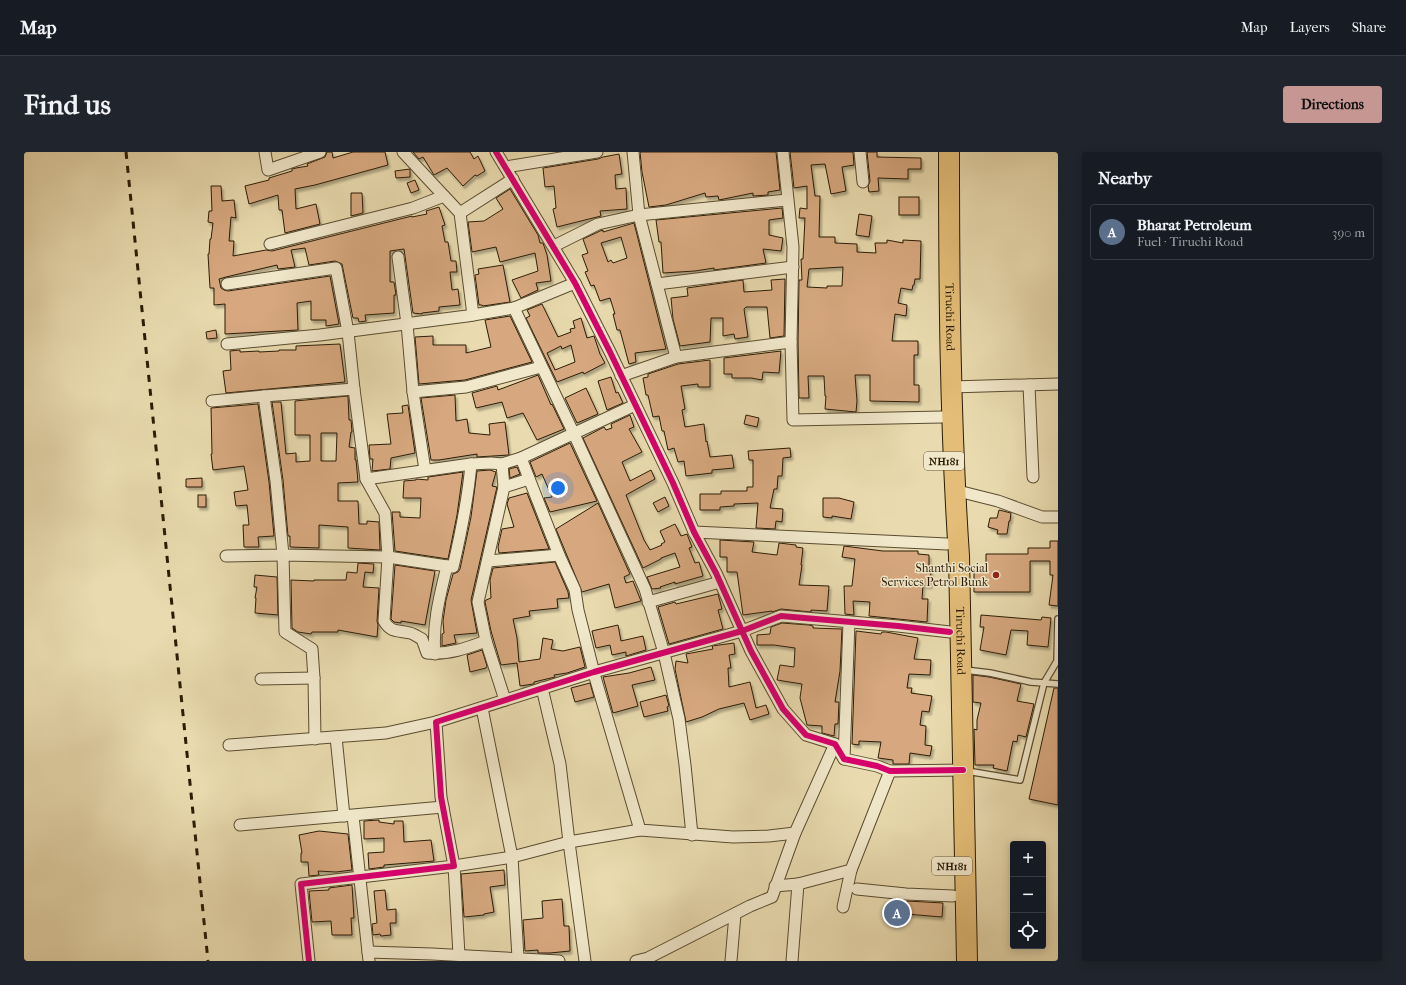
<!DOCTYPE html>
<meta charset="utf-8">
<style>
:root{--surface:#171b24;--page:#20242c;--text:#f1f3f6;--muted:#9ea1a6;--line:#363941;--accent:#c59692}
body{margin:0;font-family:"IM FELL French Canon",serif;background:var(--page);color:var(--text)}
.controls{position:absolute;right:12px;bottom:12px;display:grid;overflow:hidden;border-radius:4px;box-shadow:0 2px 10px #0003}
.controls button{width:36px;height:36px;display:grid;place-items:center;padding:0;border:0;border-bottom:1px solid var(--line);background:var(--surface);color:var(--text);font:20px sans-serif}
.you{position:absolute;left:534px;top:336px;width:14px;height:14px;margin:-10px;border:3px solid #fff;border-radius:50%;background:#1a73e8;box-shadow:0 0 0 6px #1a73e833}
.badge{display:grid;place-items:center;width:26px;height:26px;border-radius:50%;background:var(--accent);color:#fff;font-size:13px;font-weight:700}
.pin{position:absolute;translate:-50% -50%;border:2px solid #fff;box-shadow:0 1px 4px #0006}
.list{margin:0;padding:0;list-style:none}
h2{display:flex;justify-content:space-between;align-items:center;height:52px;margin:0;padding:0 16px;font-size:17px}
h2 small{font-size:13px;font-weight:400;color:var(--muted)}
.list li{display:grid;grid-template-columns:26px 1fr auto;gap:12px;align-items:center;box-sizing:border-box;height:56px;margin:0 8px 8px;padding:0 8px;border:1px solid var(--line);border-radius:4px}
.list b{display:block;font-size:15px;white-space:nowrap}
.list p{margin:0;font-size:13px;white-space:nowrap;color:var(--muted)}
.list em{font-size:13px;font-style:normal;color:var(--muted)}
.icon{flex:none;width:22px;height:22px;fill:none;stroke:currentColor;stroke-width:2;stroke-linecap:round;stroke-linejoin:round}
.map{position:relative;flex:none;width:1034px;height:809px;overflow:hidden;border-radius:4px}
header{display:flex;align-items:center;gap:24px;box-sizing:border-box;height:56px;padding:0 20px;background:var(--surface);border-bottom:1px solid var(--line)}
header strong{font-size:19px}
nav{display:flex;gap:22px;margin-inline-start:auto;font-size:14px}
.intro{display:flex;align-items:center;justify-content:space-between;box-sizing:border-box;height:96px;padding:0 24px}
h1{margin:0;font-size:28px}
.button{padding:10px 18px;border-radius:4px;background:var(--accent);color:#111;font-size:14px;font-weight:700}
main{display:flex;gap:24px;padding:0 24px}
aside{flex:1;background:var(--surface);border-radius:4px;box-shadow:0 2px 10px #0003}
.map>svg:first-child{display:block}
</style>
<header>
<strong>Map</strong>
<nav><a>Map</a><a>Layers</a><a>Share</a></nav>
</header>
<div class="intro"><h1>Find us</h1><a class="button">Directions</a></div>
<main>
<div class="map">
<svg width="1034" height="809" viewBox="0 0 1034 809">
<defs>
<filter id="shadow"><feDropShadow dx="2" dy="3" stdDeviation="1" flood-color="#0004"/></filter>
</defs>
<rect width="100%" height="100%" fill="#e9dbaf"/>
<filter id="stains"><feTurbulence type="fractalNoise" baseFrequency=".005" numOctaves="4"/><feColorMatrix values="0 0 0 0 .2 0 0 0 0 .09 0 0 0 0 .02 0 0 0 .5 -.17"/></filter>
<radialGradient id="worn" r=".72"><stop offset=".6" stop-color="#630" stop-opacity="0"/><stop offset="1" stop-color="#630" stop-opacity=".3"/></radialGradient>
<g fill="#d7a87f" stroke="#2b1c06" fill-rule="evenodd" filter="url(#shadow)">
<path d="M303 0H308L309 6 329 0H361L364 13 291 33 271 37 272 57 292 52 296 72 261 81 258 58H255L254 43 225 52 221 34 245 28V26L268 19V17L272 16 284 14 283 12 301 5Z"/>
<path d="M389 0H446L450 7 454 4 461 19 453 24 451 23 439 34 423 16 410 23 399 5 395 7Z"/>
<path d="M616 0H752L756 38 744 40V43L729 44V41L695 48 694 44 682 45 681 41 642 53 625 55 618 20Z"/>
<path d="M766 0H829L830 13 818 15 822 39 807 42 801 12 787 13 791 44H796L795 85H811V91L833 92V100L852 101 851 91H863V88L879 91V88L897 89 896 127H891L890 133H889L888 138 877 136 874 151 883 153 882 164 871 162 868 189H894V203H890V233H895V250L846 249V223H831L833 249 832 260 801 257 802 244H801L800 224H784L785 246H775L774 190 775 128H778L777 107H779L781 66H775L776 56 783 57V34L770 36ZM819 115 818 134H803V136L783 135 785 117Z"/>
<path d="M843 0H853V5L897 6V17H884V27L854 26 855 39 845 40 844 34 846 29Z"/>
<path d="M595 2 598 22 591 23 592 37 602 36 603 57 576 59 577 64 533 75 529 57 532 56 530 34 521 35 519 16 574 7 579 5Z"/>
<path d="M386 17V25L372 26 371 19Z"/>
<path d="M391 28 395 38 387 41 383 31Z"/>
<path d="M187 34H197L198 49 210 48 212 66 207 65 205 89H210L209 104 242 98 248 99 388 64V65L403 62 402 59 415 55 421 73 418 74 421 90H424L427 109H432L433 120H426L428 138 434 137 436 153 415 155V159L398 161V162L389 161 380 97 366 99V130H370L372 143H370V161L341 163 342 169 335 170 334 166H329L318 112 311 109 285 113 281 96 267 98 271 115 254 117 253 113 202 125 195 127 197 136 200 138 204 139 306 124 315 172 302 174V168H287V149L273 151 274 178 201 182V152L190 153V136H186L184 102H185L186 87H187L189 71 184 70 185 59H188Z"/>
<path d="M486 37 514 83 516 91H519L523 103 527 129 512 131 514 138 497 146 488 128 514 119 511 101 476 110 472 95 448 100 444 70 460 69 479 57 472 46Z"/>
<path d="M327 41H338L339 61 327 64Z"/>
<rect x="875" y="45" width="20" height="18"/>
<path d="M758 56 759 66 745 68V83L759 86 757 99 739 97 742 111 690 118V116L671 119 639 121 637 90H635L632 68Z"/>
<path d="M835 62 848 64 845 85 832 83Z"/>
<path d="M610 71 642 197 611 201 612 210 605 212 596 178H593L589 162H591L586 146 576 149 570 133 567 134 561 120 564 119 558 103 564 101 559 87 576 79 579 78V80ZM597 85 603 106 589 111 587 108 584 110 577 91Z"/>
<path d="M479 113 486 150 459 154 458 153H455L451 123 455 122 454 117Z"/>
<path d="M761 127 760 184 746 186 743 155H722L720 157 724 185 711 187 710 182 699 184V166H687L686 190 656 194 649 167 647 146 664 144 663 136 719 128 720 140 748 138 747 128Z"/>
<path d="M518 152 534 185 547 180 546 177 551 176 549 169 557 166 563 186 570 184 576 202 581 211 560 222 559 220 533 230 502 166 506 164 503 158ZM547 193 551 210 531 218 523 201 537 194 538 197Z"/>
<path d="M486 164 508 210 441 228 395 232 391 185 409 184V193H442V201L467 195 461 168Z"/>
<path d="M192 178 193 186 183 187 182 180Z"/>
<path d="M316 192 321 230 202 241 199 219 207 218 206 199 216 198V200L235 199V200L255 199V198H272V194Z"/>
<path d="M757 199 755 221 739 220 738 228 727 226H708V222H700V206Z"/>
<path d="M686 208V235H674V232L657 234 661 257 658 258 661 275 680 272 682 290 683 289 686 305 708 303 710 316 688 318V321L662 324 660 309 654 310 650 296 644 298 640 279H638L635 264 629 265 624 243H622L619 226 624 225V222L654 212Z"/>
<path d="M514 223 527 253 528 252 540 277 513 288 499 261 483 266 478 250 452 256 448 241 473 234 474 238Z"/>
<path d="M587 225 592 241 594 240 599 251 583 258 574 229Z"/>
<path d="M562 236 574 262 553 271 541 246Z"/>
<path d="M431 243 432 269 443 267 445 281 466 283 465 272 481 270 485 303 453 305V302L415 308H407L397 246Z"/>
<path d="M324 244 325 268H327L328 280H327L325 295 331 296V308H332L334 330 314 331V349H334L335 372H343V369L355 370 356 398 324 396V375L295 373V396L266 395V384H264L259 328 248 250H257L262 302 272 301V310L286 309V283H271V249ZM297 281H313L312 309H297Z"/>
<path d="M234 252 245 330 250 384 234 385 235 395H220L219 373H225L223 353 212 354 210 340 224 338 220 314 189 318 187 302H188L187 256Z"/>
<path d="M384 253 391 301 367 306 366 317 348 319 349 307H346L345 293 367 292 363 262 379 261 378 254Z"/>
<path d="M606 263 610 275 605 277 618 300 598 310 606 329 627 318 631 327 602 343 620 388 626 398 638 393 637 392 641 390 636 379 651 372 657 384 663 382 668 395 665 396 671 411 675 410 679 424 651 432V430L636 435 637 436 628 437 623 425 656 415 651 401 637 406V407L619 416 559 286 580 275 582 278 588 276 587 272Z"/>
<path d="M722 263 735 266 733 275 720 272Z"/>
<path d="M546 291 573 349 526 360 520 346 528 345 518 322 512 325 506 310Z"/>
<path d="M766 296 767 305 759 306 758 324H754L753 337H750L746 356 759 357 758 370 752 369 751 377 732 376 734 351 710 352V354L696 355V358H676V342H697V339H723V335H729V308H725L724 299Z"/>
<path d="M493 315 496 322 486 326 485 317Z"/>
<path d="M466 318 472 320 468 334 473 335 447 448 453 481 430 483 432 491 418 494V482L420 481 419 469 422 448 429 422 434 420 436 417 447 365 453 319Z"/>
<path d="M439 320 433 363 424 407 371 399 368 360H376V365L396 366 397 346H379L380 329 392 328V327L404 328V325Z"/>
<path d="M178 326V335H162V327Z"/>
<path d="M503 341 525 397 475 401 474 395 478 377 490 375 483 352 485 346Z"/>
<rect x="174" y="343" width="8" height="12"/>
<path d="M641 345 645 354 634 360 629 351Z"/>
<path d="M799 346H815L830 350 827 367 808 364V366L799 365Z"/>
<path d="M574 351 606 422 600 425 602 431 609 429 617 449 591 456 585 432 558 440 532 377Z"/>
<path d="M975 358 987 361 986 369H985L983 382H973L974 378 964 375 966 366H973Z"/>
<path d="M696 388 730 390 728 400 753 403 755 391 772 393V395L779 396 777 413H778L775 433 805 434 803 459 787 458V460L757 457 748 460V459L719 463 713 420H703V405H696Z"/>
<path d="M1026 389H1034V454L1025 453 1029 423H1026V409H1006V440H950V417H962V402H1004V396H1026Z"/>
<path d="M820 394 859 399H894V402L905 403V419H907L906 434 899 433 898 447H904L903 470 845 464 846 450 829 449 830 463 821 462 820 434H828L831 407 818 405Z"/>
<path d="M531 410 544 440 545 446 533 447 534 456 505 459 506 464 489 467 493 486 495 510 516 507 519 486 529 488 527 497 539 499 556 495 561 515 543 521 530 523 531 525 510 530V532H509L496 534 493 511 477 513 467 479 461 450 462 448 467 446 466 428 469 416Z"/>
<path d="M334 411 350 412 349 421 341 420 339 435 355 436 353 469 354 473 353 485 314 478V480H288L287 482 274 480 268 476 267 428 290 429V428H322L323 420 333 421Z"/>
<path d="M371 413 411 419 401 473 377 469V471L370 470 367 467Z"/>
<path d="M231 423 253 425 254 463 231 461 232 446H231L233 435H230Z"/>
<path d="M694 442 698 457 694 458 699 477 645 492 634 455 651 450 652 452Z"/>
<path d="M957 463 1017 468 1018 465 1027 466 1024 495 1003 493 1004 479 987 478 982 503 956 498 960 475H956Z"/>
<path d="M758 471 785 473 789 474V476L818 477 816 519 811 550H815L814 572H811L810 584 798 581V574L783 573 776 546 778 532 753 528 756 513 770 515 771 496 750 493H733V483L746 482 747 475Z"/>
<path d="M594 473 597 489 619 484 622 498 602 504V500L588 503 586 493 572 496 568 479Z"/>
<path d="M832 479 857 482 858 480H862L894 486 890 507 907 508 906 523 885 522 883 536H888L887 541 908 544 905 560 898 559 896 573 902 574 901 593 908 594 906 604 886 601 885 612H869V608L854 606 857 590 835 589V593L828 592Z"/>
<path d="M710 491 711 502 705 503 707 516H704L705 535 726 530 732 556 742 553 745 562 726 568 720 551 695 557 678 565 662 570 651 517 652 509 664 511 662 502 689 497 688 494Z"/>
<path d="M458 498 463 514 462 516 446 520 443 503Z"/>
<path d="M627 515 631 528 608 533 614 554 589 561 579 525 605 521Z"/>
<path d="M949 523 965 525 997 532 993 549 1010 552 1002 585 994 583 993 590 989 589 983 619 969 616 970 613H951L950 577 953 578V568L957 551 949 550Z"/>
<path d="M566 531 570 545 551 550 547 536Z"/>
<path d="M1030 536H1034V653L1005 647Z"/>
<path d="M642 543 645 554 643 555 644 559 620 565 616 550Z"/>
<path d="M355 668V670L370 672V669H379L380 690 407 688 410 709 360 713V715L345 717 344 701 360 700V686L340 687V669Z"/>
<path d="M295 679 324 682 328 718 312 720 294 719 295 723 285 724 284 710H277V701H278L275 683Z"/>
<path d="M480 718 481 733 466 735 470 760 460 762V763L440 765 437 722Z"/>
<path d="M328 733 330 766H327L328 783H308L307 769 288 770 285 739 305 738V736Z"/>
<path d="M361 738 363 758 372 757V771H366L367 783 357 784 356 782 349 783 348 772 353 771 350 739Z"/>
<path d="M538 747 540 774H545L546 799 526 801H514V798L501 799 499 768 519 766 518 749Z"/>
<path d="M883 749 919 751 918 765 882 762Z"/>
</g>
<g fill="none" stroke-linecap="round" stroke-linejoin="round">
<defs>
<g id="lane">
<path d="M941 518 966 521 1007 530 1034 532"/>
<path d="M943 619 996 628 1020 531 1033 509 1034 467"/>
</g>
<g id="street">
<path d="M241 0 244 18 296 0"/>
<path d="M379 0 420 44"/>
<path d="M472 0 551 131 586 200 649 331 670 380 692 421 727 499 759 557 782 583 811 592 820 607 853 614 866 619 939 618"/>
<path d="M609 0 615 63 652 205"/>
<path d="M759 0 769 95 767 190 769 268 918 265"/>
<path d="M836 0 839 30"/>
<path d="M482 15 573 0"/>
<path d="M436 61 489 27"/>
<path d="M246 92 389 56 420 44 436 61 449 163"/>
<path d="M530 94 574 72 615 63 763 48"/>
<path d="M374 105 383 172 389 240"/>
<path d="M203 132 312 116 324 180 330 237 342 327 361 361 364 405 360 469C367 481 373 478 386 481 390 482 394 485 398 487L403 501C424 503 443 496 462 489"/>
<path d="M633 132 769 115"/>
<path d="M490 156 550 282 621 437 640 501 655 567 661 613 668 683"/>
<path d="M203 192 296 183 443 164 490 156 551 131"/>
<path d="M597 224 652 205 767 190"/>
<path d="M1005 233 1009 325"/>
<path d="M927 235 1034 232"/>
<path d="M188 249 240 244 330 237"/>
<path d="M497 306 535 403 551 438 554 458 571 525 616 678 709 685 745 684 771 681"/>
<path d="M478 312 480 335"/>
<path d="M401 318 389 240 442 235 517 215"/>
<path d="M342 327 447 312 467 311 478 312 497 306 611 253"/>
<path d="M930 338 974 349 1018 365H1034"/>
<path d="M670 380 923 392"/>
<path d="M202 404 259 403 252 329 240 244"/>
<path d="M464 409 535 403"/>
<path d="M624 450 696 430"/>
<path d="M411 502C408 473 416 443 423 414L429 415C437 381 444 347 447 312"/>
<path d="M237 527 290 526"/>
<path d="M518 536 536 612 545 690 616 678"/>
<path d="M481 548 462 489 454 450 480 335 505 327"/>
<path d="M458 556 488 705 545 690 561 809"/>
<path d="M312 585 320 664"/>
<path d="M291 587 290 526 288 497 261 480 259 403 364 405 423 414"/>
<path d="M205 593 362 581 412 570"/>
<path d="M820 607 825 470"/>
<path d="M329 664 345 809"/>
<path d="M216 673 419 655"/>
<path d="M774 732 827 718 866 619"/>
<path d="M751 734 774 732 768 809"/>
<path d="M833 737 882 742 929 744"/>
<path d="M819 755 827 718"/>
<path d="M344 800 408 802 535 809"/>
<path d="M435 803 430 714 488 705 494 806"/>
<path d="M285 809 277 732 430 714 417 645 412 570 570 520 718 479 757 464 874 474 926 480"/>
<path d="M612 809 624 806 726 754 748 745 771 681 811 592"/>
<path d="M707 809 711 762"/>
</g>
<g id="highway">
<path id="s1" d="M925 0C925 135 926 269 935 404L943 809"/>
</g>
</defs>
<use href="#lane" stroke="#5a4c30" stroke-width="8"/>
<use href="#street" stroke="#5a4c30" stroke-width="13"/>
<use href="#highway" stroke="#2b1c06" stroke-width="22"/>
<use href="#lane" stroke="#f1e8cb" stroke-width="5.5"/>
<use href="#street" stroke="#f1e8cb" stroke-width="11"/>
<use href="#highway" stroke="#e4be78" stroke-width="20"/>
<path stroke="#2b1c06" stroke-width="3" stroke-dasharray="7 7" stroke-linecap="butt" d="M102 0 184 809"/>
<defs>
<g id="cycleway">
<path d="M472 0 551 131 586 200 649 331 670 380 692 421 727 499 759 557 782 583 811 592 820 607 853 614 866 619 939 618"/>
<path d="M285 809 277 732 430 714 417 645 412 570 570 520 718 479 757 464 874 474 926 480"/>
</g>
</defs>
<use href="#cycleway" stroke="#f1e8cb" stroke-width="8"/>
<use href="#cycleway" stroke="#d6006c" stroke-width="6"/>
</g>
<circle fill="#8f2418" stroke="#f1e8cb" stroke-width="1.5" cx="972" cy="423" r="4"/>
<g text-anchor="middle" stroke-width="3" stroke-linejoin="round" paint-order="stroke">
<g fill="#f1e8cb" stroke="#665941" stroke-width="1">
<rect x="900" y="300" width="40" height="18" rx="3"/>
<rect x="908" y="705" width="40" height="18" rx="3"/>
</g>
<g font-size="11" font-weight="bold" fill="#2b1c06">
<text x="920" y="313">NH181</text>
<text x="928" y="718">NH181</text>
</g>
<g font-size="12" fill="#2b1c06" stroke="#f1e8cb">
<text dy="4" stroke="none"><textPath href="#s1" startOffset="165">Tiruchi Road</textPath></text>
<text dy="4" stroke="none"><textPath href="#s1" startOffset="489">Tiruchi Road</textPath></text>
</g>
<g font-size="12" fill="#2b1c06" stroke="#f1e8cb" text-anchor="end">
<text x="964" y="420">Shanthi Social<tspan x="964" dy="14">Services Petrol Bunk</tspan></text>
</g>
</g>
<rect width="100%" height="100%" filter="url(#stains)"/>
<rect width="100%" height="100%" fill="url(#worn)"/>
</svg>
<div class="controls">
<button>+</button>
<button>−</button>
<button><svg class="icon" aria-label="locate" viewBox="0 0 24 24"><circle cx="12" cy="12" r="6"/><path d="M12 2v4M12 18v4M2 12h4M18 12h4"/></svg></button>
</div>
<div class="you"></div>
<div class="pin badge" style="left:873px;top:761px;background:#5c6f8a">A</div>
</div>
<aside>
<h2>Nearby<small></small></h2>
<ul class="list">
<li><span class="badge" style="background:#5c6f8a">A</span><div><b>Bharat Petroleum</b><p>Fuel · Tiruchi Road</p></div><em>390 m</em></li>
</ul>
</aside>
</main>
